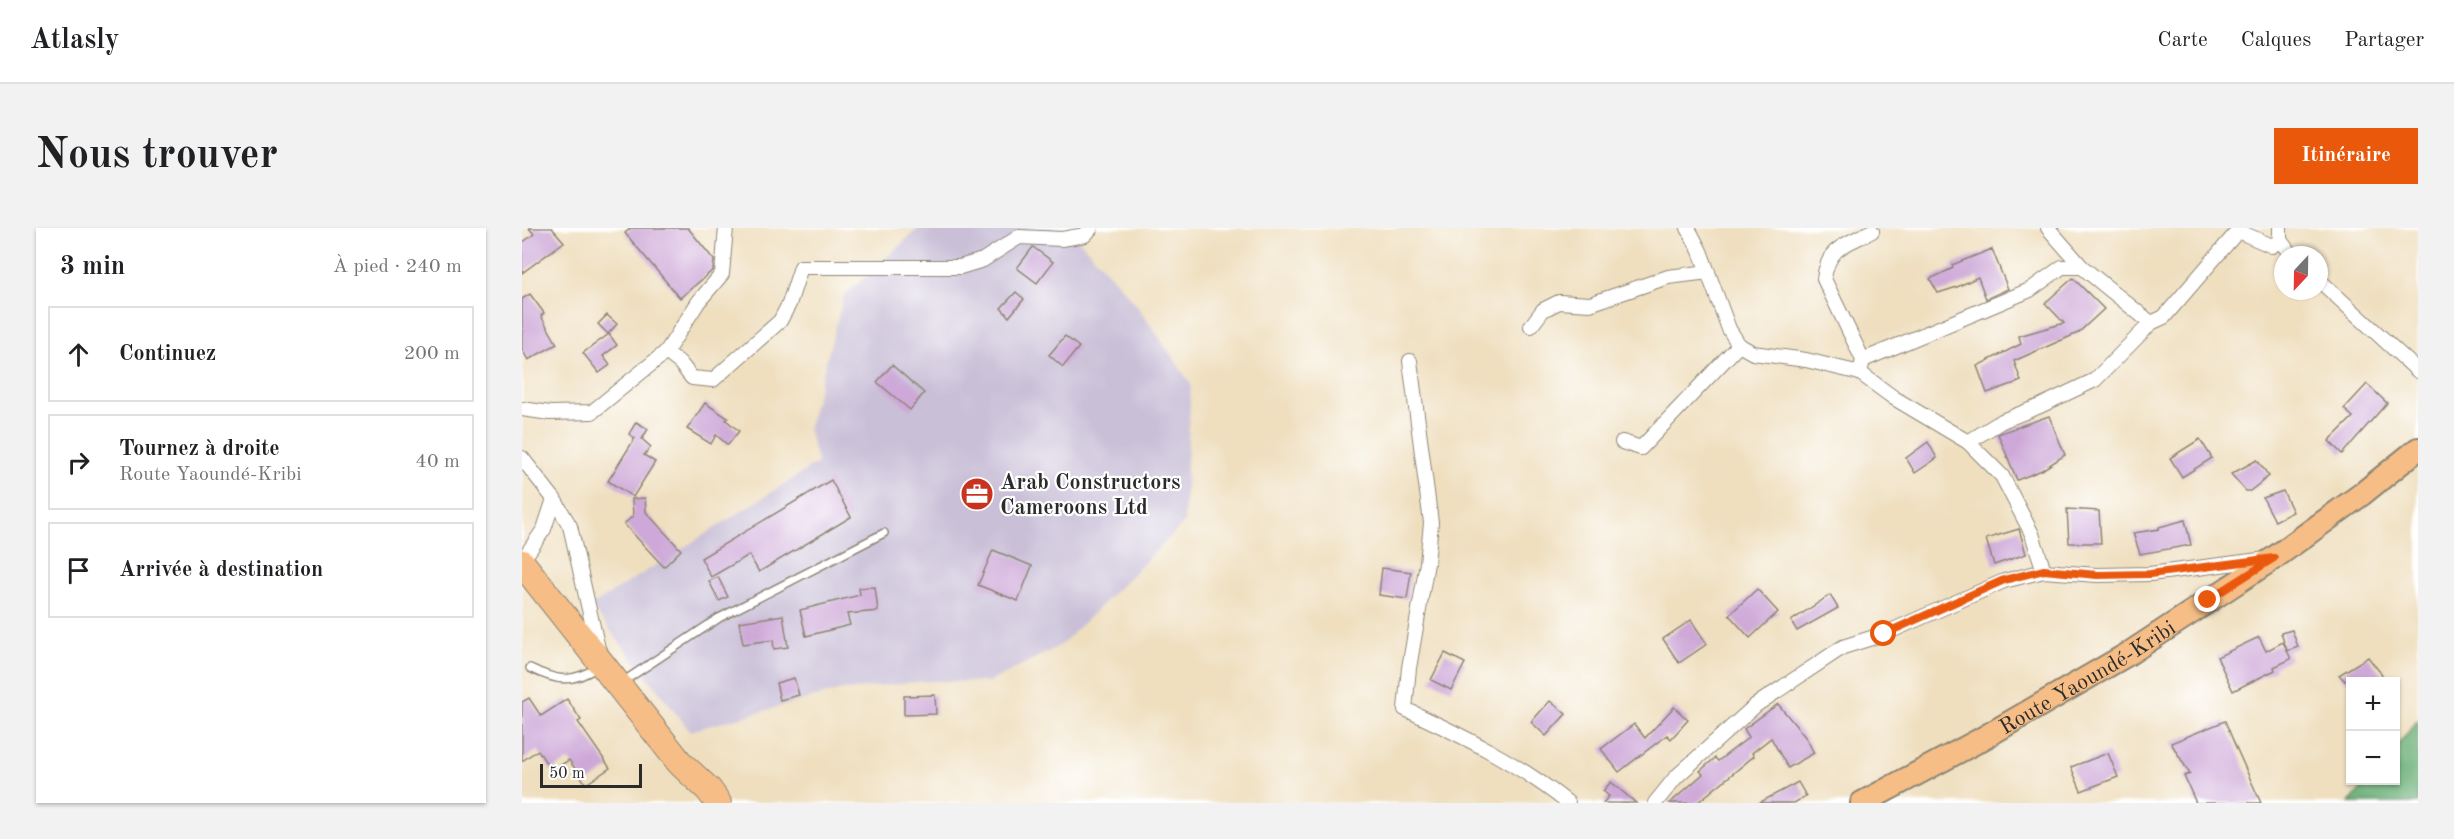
<!DOCTYPE html>
<html lang="fr">
<meta charset="utf-8">
<style>
:root{--surface:#fff;--page:#f2f2f2;--text:#202124;--muted:#757577;--line:#e0e0e0;--accent:#ea580c}
body{margin:0;font-family:"Old Standard TT",serif;background:var(--page);color:var(--text)}
.controls{position:absolute;right:18px;bottom:18px;display:grid;overflow:hidden;border-radius:0px;box-shadow:0 2px 4px #0004}
.controls button{width:54px;height:54px;display:grid;place-items:center;padding:0;border:0;border-bottom:2px solid var(--line);background:var(--surface);color:var(--text);font:30px sans-serif}
.compass{position:absolute;left:1752px;top:18px;width:54px;height:54px;border-radius:50%;background:var(--surface);box-shadow:0 2px 4px #0004;rotate:202deg}
.scale{position:absolute;left:18px;bottom:15px;width:102px;box-sizing:border-box;padding-left:6px;border:3px solid #2b2b2b;border-top:0;font-size:16px;line-height:21px;white-space:nowrap;color:#2b2b2b;-webkit-text-stroke:4px #fff;paint-order:stroke}
.stop{position:absolute;width:18px;height:18px;margin:-14px;border:4px solid #ea580c;border-radius:50%;background:#fff}
.stop.end{background:#ea580c;border-color:#fff;box-shadow:0 2px 6px #0008}
.list{margin:0;padding:0;list-style:none}
h2{display:flex;justify-content:space-between;align-items:center;height:78px;margin:0;padding:0 24px;font-size:26px}
h2 small{font-size:20px;font-weight:400;color:var(--muted)}
.list li{display:grid;grid-template-columns:39px 1fr auto;gap:18px;align-items:center;box-sizing:border-box;height:96px;margin:0 12px 12px;padding:0 12px;border:2px solid var(--line);border-radius:0px}
.list b{display:block;font-size:22px;white-space:nowrap}
.list p{margin:0;font-size:20px;white-space:nowrap;color:var(--muted)}
.list em{font-size:20px;font-style:normal;color:var(--muted)}
.icon{flex:none;width:33px;height:33px;fill:none;stroke:currentColor;stroke-width:2;stroke-linecap:round;stroke-linejoin:round}
.map{position:relative;flex:none;width:1896px;height:575px;overflow:hidden;border-radius:0px}
header{display:flex;align-items:center;gap:36px;box-sizing:border-box;height:84px;padding:0 30px;background:var(--surface);border-bottom:2px solid var(--line)}
header strong{font-size:28px}
nav{display:flex;gap:33px;margin-inline-start:auto;font-size:21px}
.intro{display:flex;align-items:center;justify-content:space-between;box-sizing:border-box;height:144px;padding:0 36px}
h1{margin:0;font-size:42px}
.button{padding:15px 27px;border-radius:0px;background:var(--accent);color:#fff;font-size:21px;font-weight:700}
main{display:flex;gap:36px;padding:0 36px}
aside{flex:1;background:var(--surface);border-radius:0px;box-shadow:0 2px 4px #0004}
.map>svg:first-child{display:block}
</style>
<header>
<strong>Atlasly</strong>
<nav><a>Carte</a><a>Calques</a><a>Partager</a></nav>
</header>
<div class="intro"><h1>Nous trouver</h1><a class="button">Itinéraire</a></div>
<main>
<aside>
<h2>3 min<small>À pied · 240 m</small></h2>
<ul class="list">
<li><svg class="icon" aria-label="ahead" viewBox="0 0 24 24"><path d="M12 20V5M6 11l6-6 6 6"/></svg><div><b>Continuez</b></div><em>200 m</em></li>
<li><svg class="icon" aria-label="right" viewBox="0 0 24 24"><path d="M7 20v-9h11M14 6l5 5-5 5"/></svg><div><b>Tournez à droite</b><p>Route Yaoundé-Kribi</p></div><em>40 m</em></li>
<li><svg class="icon" aria-label="arrive" viewBox="0 0 24 24"><path d="M6 21V4h12l-3 4 3 4H6"/></svg><div><b>Arrivée à destination</b></div></li>
</ul>
</aside>
<div class="map">
<svg width="1896" height="575" viewBox="0 0 1896 575">
<rect width="100%" height="100%" fill="#fff"/>
<filter id="ink" filterUnits="userSpaceOnUse"><feTurbulence type="fractalNoise" baseFrequency=".0167" numOctaves="2"/><feDisplacementMap in="SourceGraphic" scale="12" xChannelSelector="R" yChannelSelector="G"/><feConvolveMatrix kernelMatrix="1 2 1 2 8 2 1 2 1" color-interpolation-filters="sRGB"/></filter>
<filter id="wash" filterUnits="userSpaceOnUse"><feTurbulence type="fractalNoise" baseFrequency=".008" numOctaves="4" result="noise"/><feDisplacementMap in="SourceGraphic" scale="24" xChannelSelector="R" yChannelSelector="G"/><feGaussianBlur stdDeviation="1.35" result="paint"/><feColorMatrix in="noise" values="0 0 0 0 0 0 0 0 0 0 0 0 0 0 0 0 0 1.4 0 .05"/><feComposite in="paint" operator="in"/></filter>
<g filter="url(#wash)">
<rect width="100%" height="100%" fill="#efdfbf"/>
<path fill="#c9bfd7" d="M397 0H546L613 75 669 156 662 295 539 417 467 454 404 453 315 463 168 503 69 378 296 235 286 201 322 68Z"/>
<path fill="#69af74" stroke="#4a6d50" stroke-width="1.5" d="M1896 492V575H1827L1846 553 1874 552V519Z"/>
<g id="blocks">
<g fill="#cea8d8">
<path d="M7 0H30L42 14 0 45V15L12 6Z"/>
<path d="M109 0H166L192 32 191 42 158 70 103 5Z"/>
<path d="M511 19 531 34 515 55 495 40Z"/>
<path d="M1470 21 1486 61 1464 71 1456 49 1435 59 1416 65 1408 51 1431 40 1430 37Z"/>
<path d="M1551 50 1582 81 1556 105 1492 133 1499 153 1465 165 1455 138 1499 116 1497 108 1542 95 1523 75Z"/>
<path d="M494 64 502 71 487 89 479 80Z"/>
<path d="M8 66 22 85 19 88 35 116 6 132 0 121V71Z"/>
<path d="M85 87 95 96 86 106 76 96Z"/>
<path d="M87 106 95 117 81 128 88 137 77 145 61 125Z"/>
<path d="M543 108 557 119 541 139 527 127Z"/>
<path d="M370 137 402 165 388 182 355 154Z"/>
<path d="M1845 156 1865 175 1820 226 1807 213 1831 189 1822 181Z"/>
<path d="M183 175 206 190 204 192 217 203 206 217 194 207 189 216 165 201Z"/>
<path d="M1527 188 1543 227 1520 242 1495 252 1476 206Z"/>
<path d="M114 194 126 201 120 211 129 219 122 227 133 234 111 269 86 253 113 210 107 206Z"/>
<path d="M1678 211 1690 230 1660 249 1648 230Z"/>
<path d="M1406 214 1415 230 1393 245 1384 230Z"/>
<path d="M1735 232 1747 248 1728 263H1724L1709 246Z"/>
<path d="M309 252 329 289 237 344 227 327 189 349 179 330Z"/>
<path d="M1761 263 1771 284 1753 293 1741 270Z"/>
<path d="M123 270 124 284 159 322 142 339 102 296 111 288 110 271Z"/>
<path d="M1545 281 1577 283 1579 315H1547Z"/>
<path d="M1663 292 1669 317 1618 326 1611 305 1637 301V299Z"/>
<path d="M1497 301 1504 326 1472 337 1464 311Z"/>
<path d="M471 322 510 338 496 373 456 357Z"/>
<path d="M860 340 889 344 885 371 857 367Z"/>
<path d="M196 349 206 369 197 373 187 353Z"/>
<path d="M353 359 356 383 325 386 328 397 284 408 278 382 338 367 337 360Z"/>
<path d="M1235 361 1256 384 1228 410 1207 387Z"/>
<path d="M1308 367 1316 380 1275 403 1269 393Z"/>
<path d="M261 387 266 419 252 421 251 412 221 416 217 394Z"/>
<path d="M1169 392 1185 416 1157 435 1141 411Z"/>
<path d="M1770 402 1776 419 1765 423 1759 405Z"/>
<path d="M1737 409 1744 423 1761 414 1769 431 1752 439 1753 442 1711 463 1695 429Z"/>
<path d="M923 425 943 435 929 462 909 452Z"/>
<path d="M1846 429 1865 453H1823L1817 447Z"/>
<path d="M272 450 277 467 258 472 254 455Z"/>
<path d="M413 467 414 486 382 487V468Z"/>
<path d="M7 470 19 488 45 471 59 492 56 494 88 540 64 556 47 532 29 543 16 522 0 533V474Z"/>
<path d="M1028 473 1044 486 1024 508 1009 494Z"/>
<path d="M1256 476 1284 510 1292 525 1266 540 1249 510 1230 525 1232 528 1175 575H1148L1181 546 1178 543 1193 530 1196 533 1227 509 1222 501Z"/>
<path d="M1152 479 1166 492 1149 511 1145 507 1097 544 1079 521 1112 496 1123 510Z"/>
<path d="M1703 493 1713 517 1739 575H1674L1662 548 1668 546 1649 515Z"/>
<path d="M1586 525 1596 549 1559 563 1549 539Z"/>
<path d="M1089 554 1114 575H1081L1087 568 1081 563Z"/>
<path d="M1276 554 1284 568 1272 575H1237Z"/>
</g>
</g>
</g>
<g filter="url(#ink)">
<use href="#blocks" fill-opacity="0" stroke="#8d8575" stroke-width="1.5"/>
<g fill="none" stroke-linecap="round" stroke-linejoin="round">
<defs>
<g id="lane">
<path d="M8 440C34 453 50 456 75 439"/>
<path d="M99 455 197 390 362 305"/>
</g>
<g id="street">
<path d="M1166 0 1178 23 1207 101 1217 117 1231 125 1284 132 1338 145 1372 170 1446 214 1480 248 1510 306 1522 343"/>
<path d="M1526 0 1560 39"/>
<path d="M1758 0V12L1769 27"/>
<path d="M1797 52 1896 143"/>
<path d="M1009 98 1021 82 1037 74 1068 76 1146 49 1186 44"/>
<path d="M144 124 177 73 200 46 204 0"/>
<path d="M1341 132 1302 51C1306 18 1324 17 1350 3"/>
<path d="M888 133 909 295 905 335 887 440 883 481C941 508 996 535 1046 575"/>
<path d="M1338 145 1341 132 1508 62 1540 39H1560L1629 95"/>
<path d="M0 181 28 185 70 184 144 124 158 135 170 150 191 152 258 93 267 76 279 39H438L461 32 497 9 540 11 563 7 569 0"/>
<path d="M1100 214 1119 220 1217 117"/>
<path d="M1446 214 1480 193 1518 178 1573 152 1629 95 1642 89 1716 3 1750 18 1758 12"/>
<path d="M0 230 32 271 48 298 77 425"/>
<path d="M0 333 22 301 32 271"/>
<path d="M1133 575 1154 549 1234 477 1321 419 1362 406 1482 353 1522 343 1575 347 1628 346 1745 331"/>
</g>
<g id="primary">
<path id="s1" d="M1340 575 1456 513 1606 426 1752 330 1840 266 1896 221"/>
</g>
<path id="highway" d="M0 335 158 535 187 562 196 575"/>
</defs>
<use href="#lane" stroke="#8d8575" stroke-width="10"/>
<use href="#street" stroke="#8d8575" stroke-width="16"/>
<use href="#primary" stroke="#8d8575" stroke-width="26"/>
<use href="#highway" stroke="#8d8575" stroke-width="28"/>
<use href="#lane" stroke="#fff" stroke-width="7"/>
<use href="#street" stroke="#fff" stroke-width="14"/>
<use href="#primary" stroke="#f6be86" stroke-width="22"/>
<use href="#highway" stroke="#f6be86" stroke-width="26"/>
</g>
</g>
<g fill="none" stroke-linecap="round" stroke-linejoin="round" filter="url(#ink)">
<path stroke="#ea580c" stroke-width="8" d="M1362 406 1482 352 1522 342 1575 347 1628 346 1752 330 1686 372"/>
</g>
<defs>
<symbol id="office-disc" viewBox="-11 -11 22 22"><circle r="9.5" fill="#c8321e" stroke="#fff"/><path d="M-6-3h4V-5.5h4V-3h4V5H-6ZM-1-4.5V-3h2v-1.5ZM-6 0V1H6V0Z" fill="#fff"/></symbol>
</defs>
<g fill-rule="evenodd">
<use href="#office-disc" x="436" y="247" width="38" height="38"/>
</g>
<g text-anchor="middle" stroke-width="4.5" stroke-linejoin="round" paint-order="stroke">
<g font-size="22" font-weight="bold" fill="#2b2b2b" stroke="#fff" text-anchor="start">
<text x="478" y="261">Arab Constructors<tspan x="478" dy="25">Cameroons Ltd</tspan></text>
</g>
<g font-size="22" fill="#2b2b2b" stroke="#fff">
<text dy="8" stroke="none"><textPath href="#s1" startOffset="258">Route Yaoundé-Kribi</textPath></text>
</g>
</g>
</svg>
<div class="controls">
<button>+</button>
<button>−</button>
</div>
<svg class="compass" viewBox="-18 -18 36 36"><path d="M0-13l5 13h-10z" fill="#e53935"/><path d="M0 13l5-13h-10z" fill="#757577"/></svg>
<div class="scale">50 m</div>
<div class="stop" style="left:1362px;top:406px"></div>
<div class="stop end" style="left:1686px;top:372px"></div>
</div>
</main>
